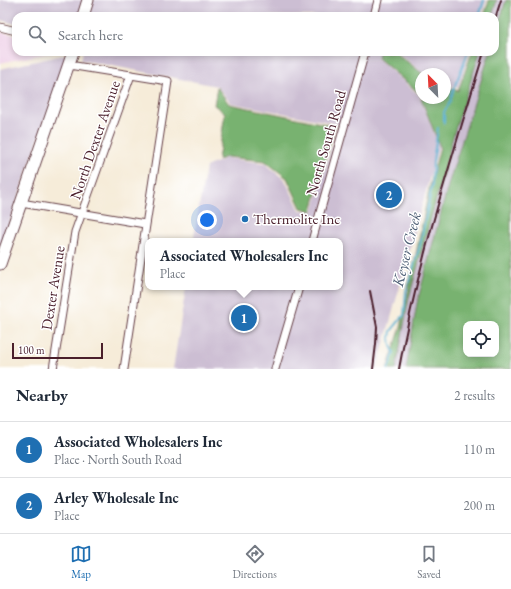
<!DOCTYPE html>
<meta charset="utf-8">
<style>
:root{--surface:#fff;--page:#f6f6f7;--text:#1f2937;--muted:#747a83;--line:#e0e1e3;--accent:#1f6fb2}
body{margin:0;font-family:"EB Garamond",serif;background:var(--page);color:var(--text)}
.controls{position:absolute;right:12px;bottom:12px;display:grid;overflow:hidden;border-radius:8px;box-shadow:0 2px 6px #0003}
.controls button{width:36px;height:36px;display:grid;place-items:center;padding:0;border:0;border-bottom:1px solid var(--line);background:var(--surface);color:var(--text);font:20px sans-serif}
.compass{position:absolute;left:415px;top:68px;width:36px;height:36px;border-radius:50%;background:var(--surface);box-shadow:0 2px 6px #0003;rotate:336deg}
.scale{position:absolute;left:12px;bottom:10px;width:91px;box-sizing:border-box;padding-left:4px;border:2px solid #4a1f2b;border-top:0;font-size:11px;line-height:14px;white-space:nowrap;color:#4a1f2b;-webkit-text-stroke:3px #fff;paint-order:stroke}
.you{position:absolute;left:207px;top:220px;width:14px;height:14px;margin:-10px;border:3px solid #fff;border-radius:50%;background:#1a73e8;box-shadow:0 0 0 6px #1a73e833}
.badge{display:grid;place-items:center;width:26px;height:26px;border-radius:50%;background:var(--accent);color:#fff;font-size:13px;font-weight:700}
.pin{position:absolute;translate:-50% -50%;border:2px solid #fff;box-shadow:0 1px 4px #0006}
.popup{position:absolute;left:145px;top:238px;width:198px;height:52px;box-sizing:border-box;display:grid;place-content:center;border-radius:8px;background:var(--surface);filter:drop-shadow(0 1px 3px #0005);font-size:13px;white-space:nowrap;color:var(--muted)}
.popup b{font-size:15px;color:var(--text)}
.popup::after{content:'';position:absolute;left:50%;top:100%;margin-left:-8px;border:8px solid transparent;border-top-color:var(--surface)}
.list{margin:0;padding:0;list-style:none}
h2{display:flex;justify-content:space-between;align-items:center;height:52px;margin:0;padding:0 16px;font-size:17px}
h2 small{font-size:13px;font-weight:400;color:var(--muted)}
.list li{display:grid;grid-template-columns:26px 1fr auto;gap:12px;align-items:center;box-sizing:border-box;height:56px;padding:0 16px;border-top:1px solid var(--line)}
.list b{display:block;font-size:15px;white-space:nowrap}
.list p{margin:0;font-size:13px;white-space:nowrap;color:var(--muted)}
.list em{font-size:13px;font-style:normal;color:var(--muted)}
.icon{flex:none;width:22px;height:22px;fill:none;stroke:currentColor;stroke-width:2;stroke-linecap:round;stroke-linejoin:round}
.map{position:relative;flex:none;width:511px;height:369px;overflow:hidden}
.search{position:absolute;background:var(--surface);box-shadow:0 2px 6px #0003;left:12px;right:12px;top:12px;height:44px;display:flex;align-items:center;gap:10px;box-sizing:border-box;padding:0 14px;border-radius:12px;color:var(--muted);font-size:15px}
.sheet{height:164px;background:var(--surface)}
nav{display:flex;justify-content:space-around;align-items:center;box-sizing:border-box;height:56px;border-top:1px solid var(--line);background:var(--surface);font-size:11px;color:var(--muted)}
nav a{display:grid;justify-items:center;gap:2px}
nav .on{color:var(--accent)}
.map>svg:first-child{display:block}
</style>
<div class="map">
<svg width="511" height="369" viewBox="0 0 511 369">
<rect width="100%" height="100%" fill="#fff"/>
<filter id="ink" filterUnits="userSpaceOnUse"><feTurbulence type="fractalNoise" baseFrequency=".025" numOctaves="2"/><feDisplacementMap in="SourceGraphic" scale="8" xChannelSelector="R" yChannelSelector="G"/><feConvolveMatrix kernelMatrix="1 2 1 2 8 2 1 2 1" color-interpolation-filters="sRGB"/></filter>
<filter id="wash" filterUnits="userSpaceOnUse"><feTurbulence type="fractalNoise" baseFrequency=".012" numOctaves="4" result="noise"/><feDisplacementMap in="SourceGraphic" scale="16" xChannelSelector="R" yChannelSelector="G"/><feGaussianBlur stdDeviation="0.9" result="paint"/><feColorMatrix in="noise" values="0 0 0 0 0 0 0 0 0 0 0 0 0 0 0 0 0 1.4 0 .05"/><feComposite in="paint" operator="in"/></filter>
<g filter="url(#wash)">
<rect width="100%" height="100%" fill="#f6ecd9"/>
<path fill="#eed0e7" d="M0 32 16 35V52H53L0 63Z"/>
<g fill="#ccbed3">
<path d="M0 0H487L482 16H16V24L0 20Z"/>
<path d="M497 0H506L495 35V16H492Z"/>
<path d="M83 52H379L377 58 419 95 439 146 434 162 377 369H173L186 287H340V241H193L206 167 226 158 264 163 285 180 300 210 313 212 338 124 231 103 217 86 81 60Z"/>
<path d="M397 52H470L458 88 445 83V74H424Z"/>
<path d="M480 52H490L449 182 418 302 406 369H396L409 298 455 130Z"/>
<path d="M68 54 0 250V69Z"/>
</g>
<g fill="#78b270" stroke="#61684e" fill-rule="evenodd">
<path d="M489 0H497L492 16H484Z"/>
<path d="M506 0H511V369H406L417 303 449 182 490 52H495V35ZM466 324H496V354H466Z"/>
<path d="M379 52H395L423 74H421V97L420 94 378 58Z"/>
<path d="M472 52H480L455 130 409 298 396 369H387L401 327 429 189 440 147 421 98H445V85L458 91Z"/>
<path d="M217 87 229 104 335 126 312 211 301 208 287 178 265 161 227 157 218 160 225 113 214 105Z"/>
</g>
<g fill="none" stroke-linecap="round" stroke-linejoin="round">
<g stroke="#52aed0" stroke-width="2">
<path d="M479 16 484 0"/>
<path d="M444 123V112L450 102 453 91 468 52"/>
<path d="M388 369 394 353 391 346 390 338 391 331 404 315 406 291 420 245 432 185 433 161 438 128"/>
</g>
</g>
</g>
<g filter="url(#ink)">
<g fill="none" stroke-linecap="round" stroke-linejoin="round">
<defs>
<g id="minor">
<path d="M374 16 378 0"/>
<path d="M0 27 16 31"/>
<path d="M69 65 168 81 124 369"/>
<path d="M21 203 145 224"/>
<path d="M312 241 365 52"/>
<path d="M53 369 75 232 131 75"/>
<path d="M275 369 299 287"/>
</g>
<g id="primary">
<path d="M83 16 88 0"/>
<path d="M0 264 73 52"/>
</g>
</defs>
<use href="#minor" stroke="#643e45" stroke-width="9"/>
<use href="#primary" stroke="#643e45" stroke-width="13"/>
<use href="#minor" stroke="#fff" stroke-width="7"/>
<use href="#primary" stroke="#fff" stroke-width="11"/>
<g stroke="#4a1f2b" stroke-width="2">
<path d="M495 19 501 0"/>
<path d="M370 291 377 327 376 344 373 369"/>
<path d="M399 369C418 261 452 157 484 52"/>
</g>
</g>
</g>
<circle fill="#1f6fb2" stroke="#fff" stroke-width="1.5" cx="245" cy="219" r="4"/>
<g text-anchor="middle" stroke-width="3" stroke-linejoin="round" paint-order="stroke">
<g font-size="15" fill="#4a1f2b" stroke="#fff">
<text transform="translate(95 140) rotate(-71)" y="5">North Dexter Avenue</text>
<text transform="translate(326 143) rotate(-74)" y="5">North South Road</text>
<text transform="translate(53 288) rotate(-81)" y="5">Dexter Avenue</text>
</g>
<g font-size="15" fill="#4a1f2b" stroke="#fff" text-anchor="start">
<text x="253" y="224">Thermolite Inc</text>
</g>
<g font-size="16" font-style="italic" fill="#4e5f75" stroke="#fff">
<text transform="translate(406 249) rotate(-76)" y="6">Keyser Creek</text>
</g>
</g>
</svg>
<div class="controls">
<button><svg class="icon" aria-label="locate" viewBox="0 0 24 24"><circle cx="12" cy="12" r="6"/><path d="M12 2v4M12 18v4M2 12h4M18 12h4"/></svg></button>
</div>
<svg class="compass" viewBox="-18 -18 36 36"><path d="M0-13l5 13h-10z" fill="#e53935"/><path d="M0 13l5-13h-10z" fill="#747a83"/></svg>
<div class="scale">100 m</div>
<div class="you"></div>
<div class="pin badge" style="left:244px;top:318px">1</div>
<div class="popup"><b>Associated Wholesalers Inc</b>Place</div>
<div class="pin badge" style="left:389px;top:195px">2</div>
<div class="search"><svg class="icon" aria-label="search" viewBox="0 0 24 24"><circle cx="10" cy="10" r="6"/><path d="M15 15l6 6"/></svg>Search here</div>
</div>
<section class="sheet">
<h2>Nearby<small>2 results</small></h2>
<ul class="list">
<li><span class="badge">1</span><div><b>Associated Wholesalers Inc</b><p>Place · North South Road</p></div><em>110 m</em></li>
<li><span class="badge">2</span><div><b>Arley Wholesale Inc</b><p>Place</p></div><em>200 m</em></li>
</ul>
</section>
<nav>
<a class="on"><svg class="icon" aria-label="map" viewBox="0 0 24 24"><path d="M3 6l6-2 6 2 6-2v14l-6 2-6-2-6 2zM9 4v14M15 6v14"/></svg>Map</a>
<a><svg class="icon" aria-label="directions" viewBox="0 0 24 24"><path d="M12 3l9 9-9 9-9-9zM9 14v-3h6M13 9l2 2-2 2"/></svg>Directions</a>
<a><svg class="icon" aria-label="saved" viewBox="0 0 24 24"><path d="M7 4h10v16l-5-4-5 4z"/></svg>Saved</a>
</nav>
